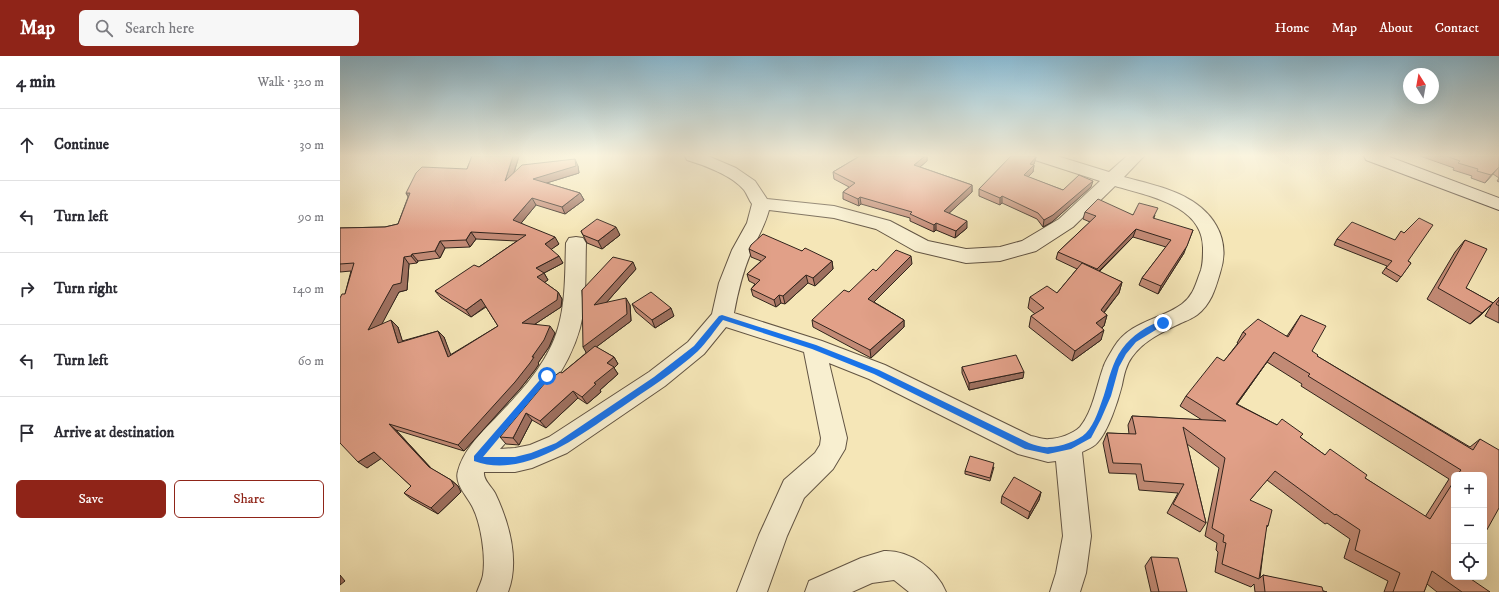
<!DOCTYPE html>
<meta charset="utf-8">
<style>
:root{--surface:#fff;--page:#f7f7f7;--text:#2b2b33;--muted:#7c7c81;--line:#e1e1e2;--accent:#8f2418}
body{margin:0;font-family:"IM FELL DW Pica",serif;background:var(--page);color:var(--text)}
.controls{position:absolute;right:12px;bottom:12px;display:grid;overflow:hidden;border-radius:6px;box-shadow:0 4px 16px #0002}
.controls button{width:36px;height:36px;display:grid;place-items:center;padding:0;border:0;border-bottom:1px solid var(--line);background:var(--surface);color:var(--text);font:20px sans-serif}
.compass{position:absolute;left:1063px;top:12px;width:36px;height:36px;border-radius:50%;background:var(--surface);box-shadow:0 4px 16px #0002;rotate:349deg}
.stop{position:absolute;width:12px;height:12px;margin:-9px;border:3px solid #1a73e8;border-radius:50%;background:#fff}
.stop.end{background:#1a73e8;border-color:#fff;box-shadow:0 1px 4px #0008}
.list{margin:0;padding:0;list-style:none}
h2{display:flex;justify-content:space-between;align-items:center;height:52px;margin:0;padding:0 16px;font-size:17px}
h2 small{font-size:13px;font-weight:400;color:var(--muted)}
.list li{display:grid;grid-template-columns:26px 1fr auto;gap:12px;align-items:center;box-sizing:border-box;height:72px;padding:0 16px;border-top:1px solid var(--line)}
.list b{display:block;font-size:15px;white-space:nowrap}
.list em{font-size:13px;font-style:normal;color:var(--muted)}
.actions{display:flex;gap:8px;padding:12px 16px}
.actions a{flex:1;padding:9px 0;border:1px solid var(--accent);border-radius:6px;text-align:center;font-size:14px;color:var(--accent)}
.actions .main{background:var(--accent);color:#fff}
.icon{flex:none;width:22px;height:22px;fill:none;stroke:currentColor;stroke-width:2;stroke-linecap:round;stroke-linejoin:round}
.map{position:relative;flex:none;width:1159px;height:536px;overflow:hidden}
header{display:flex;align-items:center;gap:24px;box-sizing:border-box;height:56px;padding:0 20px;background:var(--accent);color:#fff}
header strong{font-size:19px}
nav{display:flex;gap:22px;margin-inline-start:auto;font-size:14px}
.search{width:280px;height:36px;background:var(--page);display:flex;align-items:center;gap:10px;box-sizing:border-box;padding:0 14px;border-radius:6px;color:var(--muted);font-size:15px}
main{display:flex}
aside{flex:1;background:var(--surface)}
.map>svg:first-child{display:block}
</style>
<header>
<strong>Map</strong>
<div class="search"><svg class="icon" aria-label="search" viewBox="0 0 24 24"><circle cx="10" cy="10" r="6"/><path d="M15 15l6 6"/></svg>Search here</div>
<nav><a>Home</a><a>Map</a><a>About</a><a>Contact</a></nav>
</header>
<main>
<aside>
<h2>4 min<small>Walk · 320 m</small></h2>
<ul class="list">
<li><svg class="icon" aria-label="ahead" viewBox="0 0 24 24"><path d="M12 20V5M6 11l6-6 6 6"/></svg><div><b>Continue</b></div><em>30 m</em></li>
<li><svg class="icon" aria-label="left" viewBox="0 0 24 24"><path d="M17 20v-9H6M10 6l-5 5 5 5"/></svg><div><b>Turn left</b></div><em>90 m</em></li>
<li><svg class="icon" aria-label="right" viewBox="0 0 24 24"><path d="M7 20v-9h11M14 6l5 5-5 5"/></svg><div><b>Turn right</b></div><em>140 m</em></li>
<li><svg class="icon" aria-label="left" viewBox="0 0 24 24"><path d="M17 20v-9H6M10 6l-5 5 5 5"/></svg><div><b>Turn left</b></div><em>60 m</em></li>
<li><svg class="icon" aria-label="arrive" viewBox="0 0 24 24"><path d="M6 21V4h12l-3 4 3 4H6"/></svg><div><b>Arrive at destination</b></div></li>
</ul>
<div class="actions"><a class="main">Save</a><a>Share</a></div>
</aside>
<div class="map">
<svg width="1159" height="536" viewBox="0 0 1159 536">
<rect width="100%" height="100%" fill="#f5e6b7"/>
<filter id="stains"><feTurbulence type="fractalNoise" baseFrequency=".005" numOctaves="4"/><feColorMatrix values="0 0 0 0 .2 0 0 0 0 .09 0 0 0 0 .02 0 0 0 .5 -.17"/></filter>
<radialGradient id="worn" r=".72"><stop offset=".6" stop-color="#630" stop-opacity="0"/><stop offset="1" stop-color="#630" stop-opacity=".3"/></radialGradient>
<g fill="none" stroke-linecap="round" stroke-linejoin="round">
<defs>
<g id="street">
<path d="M345 100H368L396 112 415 125 427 143 494 150 550 165 588 185 626 193 660 191 682 185 719 163 760 125 695 104 693 100H717L769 116 787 100H804L784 121C802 126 822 130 839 138 872 153 892 181 880 217 875 234 871 248 857 259 853 262 846 265 841 267 823 276 804 284 792 301 786 309 784 319 782 329 778 345 768 376 757 387 754 391 746 394 742 396L751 480 746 517 740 536H710L716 517 723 480 716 405 708 406 678 398 529 323 489 307 507 382 505 393 493 413 464 442 447 480 427 536H397L419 479 444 424 475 397 480 389 481 382 464 296 386 271 364 298 325 330 227 397 192 412 175 416H144C143 424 151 430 155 437 169 466 180 505 168 536H137C139 530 142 525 143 519 146 500 141 467 132 450 127 440 114 428 118 415 125 389 148 371 165 352 187 329 209 303 218 272 226 245 225 215 226 187L229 182 236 181 243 182 246 187C245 215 247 245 240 272 227 319 192 357 160 393L175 392 190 389 209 381 309 316 348 286 372 258 379 227 392 194 407 167 412 148C409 144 407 138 404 134 393 120 364 109 347 104ZM775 130C808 140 864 149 863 193 863 201 863 207 861 214 856 227 854 239 842 248 820 264 790 265 774 291 770 298 765 305 763 312 756 332 753 355 740 371 733 378 718 383 709 383 704 384 697 381 691 380L545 309 482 285 394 257C398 235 403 215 412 194 418 181 425 169 429 154L494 162 536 173 575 195 626 207 660 205 696 195 733 171Z"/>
<path d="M544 495C569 494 597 513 606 536H569L554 524 532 527 512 536H465L469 525 521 502Z"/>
</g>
<path id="secondary" d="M1024 100H1047L1159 142V154L1026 104Z"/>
</defs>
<use href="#street" stroke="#625443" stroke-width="2"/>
<use href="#secondary" stroke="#31241c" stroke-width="2"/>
<use href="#street" fill="#f8efd0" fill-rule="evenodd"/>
<use href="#secondary" fill="#f8efd0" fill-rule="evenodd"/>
</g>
<g fill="#c28a75" stroke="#31241c" fill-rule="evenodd">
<path d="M132 100H179L174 117 238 110 239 117 206 127 240 137 244 144 225 158 196 149 181 167 219 188 211 193 223 207 204 217 208 224 204 226 218 236 222 243 221 251 195 268 215 277 209 291 198 307 199 308 195 314 180 333 124 395 56 374 92 413 111 424 118 430 121 436 98 458 71 443 64 437 71 430 41 402 27 412 5 238 11 215 0 216V172L45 171 58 168 68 141 66 137 127 113ZM136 183 177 185 139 211 95 235 101 242 131 261 146 251 158 270 110 299 104 281 98 275 62 285 58 271 41 268 59 236 67 234 69 208 77 207 78 205 100 202 105 192 130 191Z"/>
<path d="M514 100H587V105L580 111 632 129V136L609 157 627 172 615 182 596 174 594 176 570 165V162L521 148 519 150 503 143V136L509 131 494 123 493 116 518 101Z"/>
<path d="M1080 100H1159V126L1157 125 1159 122 1153 118 1145 127 1131 122 1132 120 1113 114 1114 112Z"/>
<path d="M696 101 694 108 693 109H694L693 116 688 121 723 134 751 131 712 166 703 171 697 163 662 147 660 149 639 140V133Z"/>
<path d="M745 156 793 159H815L814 162 844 197 818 238 799 229 802 222 826 191 793 181 759 216 782 226 779 237 764 257 767 259 764 270 762 272 761 284 732 305 689 271 691 260 695 258 688 252 690 241 717 237 737 213 716 203 718 196 750 166 743 163Z"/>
<path d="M241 175 280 179 262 193 247 187Z"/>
<path d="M997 183 1068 205 1071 207 1057 226 1042 217 1047 210 994 189Z"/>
<path d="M1125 184 1126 232 1153 247 1142 258 1130 268 1087 243 1115 196Z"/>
<path d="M409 193 462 195 492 205 493 213 475 230 468 227 445 248 441 247 436 251 413 240 411 233 415 228 409 225 407 218 421 205 411 201Z"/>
<path d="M572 208 534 246 564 264V271L531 302 473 271 472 264 509 236 536 215Z"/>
<path d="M296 213 266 247 290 249 291 265 256 291 274 301 278 308 274 312 278 318 260 334 261 336 247 348 238 342 206 372 192 364 179 389 166 388 160 381 222 317 246 297 242 234Z"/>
<path d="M1159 241V267L1145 260 1152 248Z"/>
<path d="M292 248 334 260 315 272 296 256Z"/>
<path d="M961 259 972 295 977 300 1130 391 1140 383 1144 419H1114V521L1150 536H1097L1087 528 1084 536H1044L1048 525 1004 502 1010 483 987 467 985 468 927 424 910 444 928 470 926 472 920 522 923 519 987 536H915L914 528 911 531 875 516 878 496 876 494 877 487 865 480 879 412 847 388 866 467 860 476 827 457 838 437 799 434 796 418 769 417 763 387 767 377 789 378 788 369 792 360 862 364 840 350 846 340 884 305 898 287H897L903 276 947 280ZM927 306 962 328 961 330 1109 423 1085 461 1025 422 985 399 960 381 897 348Z"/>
<path d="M622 311 683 322 629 334 622 317Z"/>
<path d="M654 411 650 425 625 418V415Z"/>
<path d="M701 436 699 444 688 463 661 447 662 440Z"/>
<path d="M811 501 847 536H811L805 510Z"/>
</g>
<g fill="#9e705f" stroke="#31241c">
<path d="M173 100H179L169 132 165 125Z"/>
<path d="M585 100H587V105L574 116V109Z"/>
<path d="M696 101 694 108 689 114 690 108Z"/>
<path d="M235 103 238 110 239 117 197 130 193 123Z"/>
<path d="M694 109 693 116 684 125V119Z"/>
<path d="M1159 111 1153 118 1145 127 1151 119Z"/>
<path d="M753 125 751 131 712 166 703 171 704 164Z"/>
<path d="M632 129V136L604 162V155Z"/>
<path d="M66 137H70L71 144Z"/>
<path d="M240 137 244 144 225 158 222 151Z"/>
<path d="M662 140V147L660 149V142Z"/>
<path d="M520 141 521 148 519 150 518 143Z"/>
<path d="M192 142 196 149 178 171 173 164Z"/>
<path d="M627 165V172L615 182 616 175Z"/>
<path d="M596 167V174L594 176V169Z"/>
<path d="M276 171 280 179 262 193 258 185Z"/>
<path d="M796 173 793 181 754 220 757 213Z"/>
<path d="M853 174 844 197 818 238 821 230Z"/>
<path d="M131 176 136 183 130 191 126 184Z"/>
<path d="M215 181 219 188 209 195 205 188Z"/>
<path d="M100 185 105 192 100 202 95 195Z"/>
<path d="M72 198 78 205 77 207 71 200Z"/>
<path d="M219 200 223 207 204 217 208 224 202 228 197 221 196 212Z"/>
<path d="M571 200 572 208 529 251 528 243Z"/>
<path d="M64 201 69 208 67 234 59 236 35 281 28 274Z"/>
<path d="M492 205 493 213 475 230 473 222Z"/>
<path d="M293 206 296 213 258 256 254 249Z"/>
<path d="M466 219 468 227 445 248 443 240Z"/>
<path d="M782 226 779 237 757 265 761 254Z"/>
<path d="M218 236 222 243 221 251 186 274 182 267Z"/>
<path d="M439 239 441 247 436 251 434 244Z"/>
<path d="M286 242 290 249 291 265 247 298 243 291Z"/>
<path d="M141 243 146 250 131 261 126 254Z"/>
<path d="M1153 247 1142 258 1130 268 1142 257Z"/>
<path d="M331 252 334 260 315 272 312 264Z"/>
<path d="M767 259 764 270 753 278 756 267Z"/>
<path d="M51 264 58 271 65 293 58 287Z"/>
<path d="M564 264V271L531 302 530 294Z"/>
<path d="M210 270 215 277 209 291 198 307 199 308 195 314 180 333 124 395 118 389 192 301Z"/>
<path d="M764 274 761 284 732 305 735 295Z"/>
<path d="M98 275 104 281 114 307 108 301Z"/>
<path d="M934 296 927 306 890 358 896 348Z"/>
<path d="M274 301 278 308 274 312 278 318 260 334 261 336 247 348 242 341 267 307Z"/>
<path d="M684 316 683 322 629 334V327Z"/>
<path d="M233 335 238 342 206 372 200 365Z"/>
<path d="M186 357 192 364 179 389 173 382Z"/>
<path d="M49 368 56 374 96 418 89 411Z"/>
<path d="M34 396 42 402 27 412 18 406Z"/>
<path d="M111 424 118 430 121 436 98 458 91 452Z"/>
<path d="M701 436 699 444 688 463 690 456Z"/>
<path d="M0 519 5 525 0 529Z"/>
</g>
<g fill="#e1a088" stroke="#31241c" fill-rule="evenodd">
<path d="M132 100H173L165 125 182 109 235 103 236 110 193 123 240 137 222 151 192 142 173 164 215 181 205 188 219 200 196 212 204 217 197 221 218 236 217 244 182 267 210 270 204 284 192 301H194L190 307 175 326 118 389 49 368 89 411 111 424 114 430 91 452 64 437 71 430 34 396 18 406 0 387V242L2 238H5L14 207 0 208V172L45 171 58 168 70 137H66L76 117 82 111 127 113ZM131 176 186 179 139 211 134 209 95 235 126 254 141 243 158 270 108 301 98 275 58 287 51 264 28 274 53 229 61 227 64 201 71 200 72 198 95 195 100 185 126 184Z"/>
<path d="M520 100H585L574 109 632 129 604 155 627 165 616 175 596 167 594 169 570 158 572 156 520 141 518 143 503 136 515 127 493 116Z"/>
<path d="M671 100H690L696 101 690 108 694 109 684 119 723 134 739 119 753 125 713 159 704 164 698 157 662 140 660 142 639 133Z"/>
<path d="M1106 100H1159V111L1151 119 1137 115 1138 113 1118 107 1120 105Z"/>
<path d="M758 143 793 159 799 147 818 152 813 162 853 174 847 190 821 230 802 222 831 184 796 173 757 213 718 196 756 160 745 156Z"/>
<path d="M1079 162 1093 169 1068 205 1071 207 1061 221 1046 212 1052 205 997 183 1012 166 1055 184 1061 175 1064 177Z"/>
<path d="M257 163 276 171 258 185 243 179 241 175Z"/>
<path d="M423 178 462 195 465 192 492 205 473 222 466 219 443 240 439 239 434 244 411 233 420 224 407 218 426 201 409 193 411 189Z"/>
<path d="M1125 184 1147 193 1126 232 1153 247 1142 257 1098 232Z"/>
<path d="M556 194 571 200 528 243 564 264 530 294 472 264 504 234 509 236 533 213 536 215Z"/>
<path d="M273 201 293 206 254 249 286 242 287 258 243 291 242 234Z"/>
<path d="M742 207 782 226 761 254 767 259 756 267 764 274 735 295 691 260 704 252 690 241 707 230 717 237Z"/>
<path d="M311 236 331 252 312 264 292 248Z"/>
<path d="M1159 244V250L1156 248Z"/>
<path d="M961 259 986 270 972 295 978 299 977 300 1133 394 1140 383 1159 394V452L1144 479V419H1117L1121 414 968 320 970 318 934 296 896 348 937 369 942 363 963 378 960 381 985 399 990 393 1027 419 1025 422 1090 463 1114 425V521H1128L1150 536H1122L1092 515 1084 536H1053L1060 517 1015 494 1020 474 996 458 995 459 935 415 910 444 932 454 928 470 927 469 919 523 882 508 886 487 883 486 884 479 872 472 885 402 843 371 866 467 833 448 844 428 804 425 801 408 773 407 767 377 796 378 792 360 886 365 846 340 877 301 884 305 906 278 903 276 918 263 948 281Z"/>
<path d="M255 290 274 301 267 307 274 311 254 327 256 328 242 341 233 335 200 365 186 357 173 382 160 381 205 327 220 316 222 317Z"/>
<path d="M676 299 684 316 629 327 622 311Z"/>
<path d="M630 400 654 407 650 422 625 415Z"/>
<path d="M674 421 701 436 690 456 662 440Z"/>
<path d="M811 501 838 502 847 536H819Z"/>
<path d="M923 519 982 531 983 535 987 536H925Z"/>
</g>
<linearGradient id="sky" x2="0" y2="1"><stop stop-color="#89b9d1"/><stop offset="0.57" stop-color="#faf4df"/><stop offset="1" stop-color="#faf4df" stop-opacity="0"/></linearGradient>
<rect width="1159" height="175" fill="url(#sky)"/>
<path fill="#1a73e8" d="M382 259 476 289 539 314 689 387C695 389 703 392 709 391 720 391 738 385 746 377 755 368 760 350 764 339 769 323 772 307 782 293 792 279 807 270 823 264L827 267 796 286 786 298 779 311 771 340 761 363 751 382 731 393 708 398 685 393 534 318 472 293 383 264C375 274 367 286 358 295 335 316 308 333 282 351 241 378 186 424 134 405V400L205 318H210V321L143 401H175L191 397 216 387 314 321 354 290 379 260Z"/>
<rect width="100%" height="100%" filter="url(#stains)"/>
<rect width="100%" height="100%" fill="url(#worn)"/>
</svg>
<div class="controls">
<button>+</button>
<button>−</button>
<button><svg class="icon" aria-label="locate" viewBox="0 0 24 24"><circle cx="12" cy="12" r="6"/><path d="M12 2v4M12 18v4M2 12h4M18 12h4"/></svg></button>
</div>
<svg class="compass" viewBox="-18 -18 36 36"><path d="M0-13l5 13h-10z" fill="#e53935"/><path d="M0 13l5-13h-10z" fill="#7c7c81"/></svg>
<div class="stop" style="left:207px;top:320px"></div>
<div class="stop end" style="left:823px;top:267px"></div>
</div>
</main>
